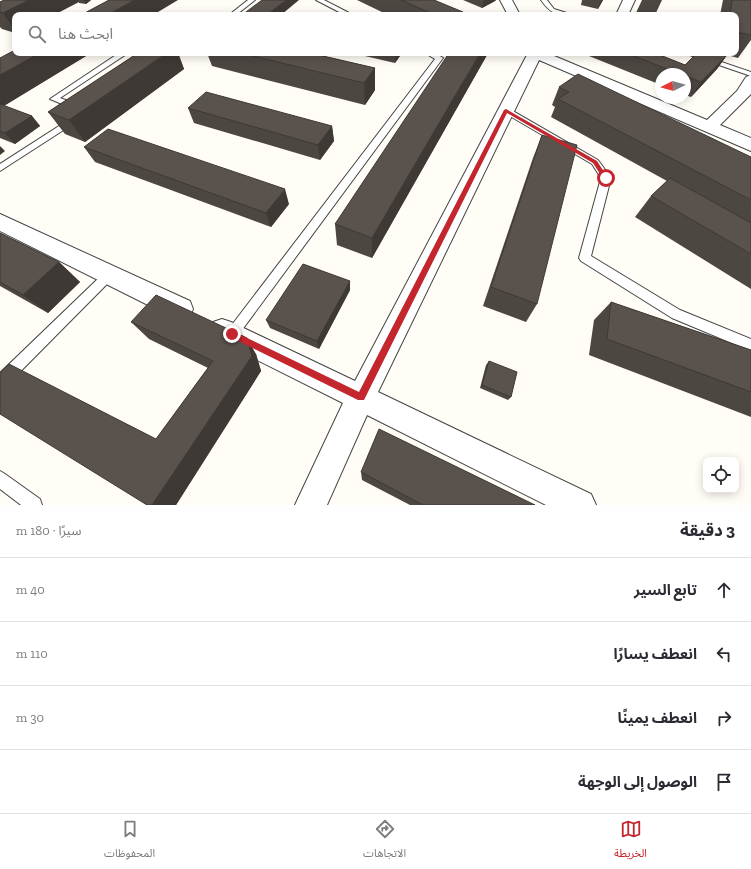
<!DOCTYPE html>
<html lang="ar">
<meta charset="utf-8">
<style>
:root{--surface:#fff;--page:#f2f2f3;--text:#2b2b33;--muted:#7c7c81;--line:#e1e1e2;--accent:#c4262e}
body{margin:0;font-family:"Zilla Slab","Noto Sans Arabic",serif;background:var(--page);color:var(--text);direction:rtl}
.controls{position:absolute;right:12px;bottom:12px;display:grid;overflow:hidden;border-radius:8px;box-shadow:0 2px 10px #0003}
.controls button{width:36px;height:36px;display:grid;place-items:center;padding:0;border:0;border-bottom:1px solid var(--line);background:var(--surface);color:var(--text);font:20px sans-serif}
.compass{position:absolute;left:655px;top:68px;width:36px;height:36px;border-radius:50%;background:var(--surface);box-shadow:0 2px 10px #0003;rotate:264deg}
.stop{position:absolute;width:12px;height:12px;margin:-9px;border:3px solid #c4262e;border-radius:50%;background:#fff}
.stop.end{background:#c4262e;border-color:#fff;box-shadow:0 1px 4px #0008}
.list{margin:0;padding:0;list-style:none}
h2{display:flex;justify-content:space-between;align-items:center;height:52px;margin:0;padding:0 16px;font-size:17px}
h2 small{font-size:13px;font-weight:400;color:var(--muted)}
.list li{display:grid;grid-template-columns:26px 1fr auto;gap:12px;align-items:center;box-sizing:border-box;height:64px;padding:0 16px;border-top:1px solid var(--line)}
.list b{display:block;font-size:15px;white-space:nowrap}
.list em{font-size:13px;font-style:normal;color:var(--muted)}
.icon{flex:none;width:22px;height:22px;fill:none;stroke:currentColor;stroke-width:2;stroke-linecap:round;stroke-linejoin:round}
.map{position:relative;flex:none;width:751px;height:505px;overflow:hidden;direction:ltr}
.search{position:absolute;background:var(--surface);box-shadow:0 2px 10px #0003;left:12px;right:12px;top:12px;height:44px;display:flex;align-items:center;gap:10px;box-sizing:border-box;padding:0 14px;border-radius:8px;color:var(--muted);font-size:15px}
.sheet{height:308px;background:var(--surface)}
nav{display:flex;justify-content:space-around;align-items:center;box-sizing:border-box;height:56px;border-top:1px solid var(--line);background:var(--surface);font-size:11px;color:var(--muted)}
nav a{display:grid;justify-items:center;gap:2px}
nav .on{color:var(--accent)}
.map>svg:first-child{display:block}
</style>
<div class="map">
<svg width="751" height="505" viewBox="0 0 751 505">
<rect width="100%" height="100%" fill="#fffdf5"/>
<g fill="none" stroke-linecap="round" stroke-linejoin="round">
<defs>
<g id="service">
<path d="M248 0H255L236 15H229Z"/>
<path d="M316 0H324L353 15H345Z"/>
<path d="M541 0H547L554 9 573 15C556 15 551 14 541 0Z"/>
<path d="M119 53H128L60 98 80 105 81 107 80 109H74L50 99Z"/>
<path d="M425 53H435L443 58 236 338 232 340 228 338 226 334 228 330 435 59Z"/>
<path d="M684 53H695L751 72V76Z"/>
<path d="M506 107 598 160 611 178 591 256 680 310 751 339V351L672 318 581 261 579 258 601 178 592 164 503 112 502 110 503 108Z"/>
<path d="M73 117 77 120 76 122 0 171V164Z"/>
<path d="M109 270 113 272 115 275 113 278 5 387 0 389V373L105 272Z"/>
<path d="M0 471 5 474 40 499 42 505H21L0 489Z"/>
</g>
<g id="minor">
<path d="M500 0H512L520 15H508Z"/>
<path d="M623 0H635L628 15H616Z"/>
<path d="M528 53H547L707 120 737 91 746 77 751 75V94L720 125 751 138V151L539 60 378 392 591 494 596 505H546L367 415 327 505H295L343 403 213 338 210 330 213 322 222 319 231 322 355 381Z"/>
<path d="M0 214 190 301 193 309 190 317 181 320 172 317 0 231Z"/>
</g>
</defs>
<use href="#service" stroke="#444" stroke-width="2"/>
<use href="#minor" stroke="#444" stroke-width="2"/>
<use href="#service" fill="#fff" fill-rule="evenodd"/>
<use href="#minor" fill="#fff" fill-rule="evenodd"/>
</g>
<g fill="#4d4742">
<path d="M4 0H91L86 4 79 3V2L15 15V33L2 29 0 27V2Z"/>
<path d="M357 0H434L462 15H388Z"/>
<path d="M463 0H496L495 1 482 8Z"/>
<path d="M582 0H603L598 9 581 5Z"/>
<path d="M642 0H662L655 15H635Z"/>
<path d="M723 0H751V40L738 58 727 55 717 69 691 97 685 95V74H661V85L584 54V53H655L685 65 697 53H736V15H720Z"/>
<path d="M15 53H91L4 106 32 116 40 126 15 144 0 138V58Z"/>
<path d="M138 53H178L184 69 85 142 65 134 48 112Z"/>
<path d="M207 53H310L375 68V90L365 105 212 66Z"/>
<path d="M352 53H402L395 63Z"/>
<path d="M487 55 372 258 337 245 335 224Z"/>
<path d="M559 87 751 157V289L635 217 651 196 667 181 551 117 555 107 552 105Z"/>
<path d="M188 108 332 126 334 141 320 160 194 123Z"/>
<path d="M542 135 537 304 526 322 483 306 533 158Z"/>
<path d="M84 147 289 204 271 227 95 162Z"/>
<path d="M0 233 59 262 80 282 48 313 0 286Z"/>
<path d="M350 281V290L319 349 270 328 266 320Z"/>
<path d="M611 302 751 350V417L589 355 594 320Z"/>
<path d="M131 322 256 354 261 371 176 505H147L156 439 208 368 149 339Z"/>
<path d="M489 361 511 397 508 400 480 388 486 365Z"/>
<path d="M361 472 535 505H410L362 480Z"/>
</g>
<g fill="#3f3936">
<path d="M29 0H78L79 2 54 15H15V30L3 13Z"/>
<path d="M83 0H91L86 4Z"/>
<path d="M134 0H178L153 15H107Z"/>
<path d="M286 0H299L281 15H266Z"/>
<path d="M484 0H496L495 1 482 8Z"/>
<path d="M601 0H603L598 9Z"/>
<path d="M463 12 462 15H457Z"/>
<path d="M40 53H91L0 108V75Z"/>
<path d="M167 53H178L184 69 85 142 69 120Z"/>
<path d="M396 53H402L395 63Z"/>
<path d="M480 53H487V55L372 258V238Z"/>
<path d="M727 55 717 69 691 97 701 82Z"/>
<path d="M375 68V90L365 105 364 83Z"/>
<path d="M32 116 40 126 15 144 5 133Z"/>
<path d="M332 126 334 141 320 160 318 145Z"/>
<path d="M0 146 5 151 0 155Z"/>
<path d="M285 189 289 204 271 227 266 213Z"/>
<path d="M59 262 80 282 48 313 23 295Z"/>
<path d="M350 281V290L319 349 317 341Z"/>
<path d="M247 338 256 354 261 371 176 505H152Z"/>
</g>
<g fill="#5a524d" stroke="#3f3936">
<path d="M4 0H29L3 13 0 12V2Z"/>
<path d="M109 0H134L107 15H81Z"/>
<path d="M262 0H286L266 15H242Z"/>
<path d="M401 0H434L463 12 457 15H435Z"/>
<path d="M732 0H751V35L736 32V15H730Z"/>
<path d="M15 50V53H40L0 75V58Z"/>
<path d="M138 53H167L69 120 48 112Z"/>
<path d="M241 53H310L375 68 364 83Z"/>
<path d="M449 53H480L372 238 335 224Z"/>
<path d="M626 53H655L685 65 697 53H723L727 55 701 82 685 76V74H680Z"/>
<path d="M578 74 751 157V200L558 99 569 92 559 87Z"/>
<path d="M206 92 332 126 318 145 188 108Z"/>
<path d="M0 104 32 116 5 133 0 131Z"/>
<path d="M108 129 285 189 266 213 84 147Z"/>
<path d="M542 135 577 145 537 304 491 287Z"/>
<path d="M670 178 751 223V254L651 196Z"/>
<path d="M0 233 59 262 23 295 0 282Z"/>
<path d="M303 264 350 281 317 341 266 320Z"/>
<path d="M156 295 247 338 252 356 152 505H147L0 414V373L9 364 156 439 213 361 131 322Z"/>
<path d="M611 302 751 350V392L607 339Z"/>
<path d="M489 361 517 372 511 397 482 385Z"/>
<path d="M379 429 535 505H423L361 472Z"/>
</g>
<path fill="#c4262e" d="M506 109 597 161 608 178 604 180 593 163 507 113 364 400H358L230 337V332H235L359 392 504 110Z"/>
</svg>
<div class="controls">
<button><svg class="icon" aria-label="locate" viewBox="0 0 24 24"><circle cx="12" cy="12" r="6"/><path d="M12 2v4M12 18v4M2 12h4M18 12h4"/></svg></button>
</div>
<svg class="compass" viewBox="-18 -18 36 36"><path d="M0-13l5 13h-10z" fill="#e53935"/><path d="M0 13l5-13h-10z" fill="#7c7c81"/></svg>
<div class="stop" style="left:606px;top:178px"></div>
<div class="stop end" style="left:232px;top:334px"></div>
<div class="search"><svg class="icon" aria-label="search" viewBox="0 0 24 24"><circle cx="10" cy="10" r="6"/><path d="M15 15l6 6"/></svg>ابحث هنا</div>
</div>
<section class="sheet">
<h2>3 دقيقة<small>سيرًا · 180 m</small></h2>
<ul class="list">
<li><svg class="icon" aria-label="ahead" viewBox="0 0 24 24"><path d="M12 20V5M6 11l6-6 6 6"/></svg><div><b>تابع السير</b></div><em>40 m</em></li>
<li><svg class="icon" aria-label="left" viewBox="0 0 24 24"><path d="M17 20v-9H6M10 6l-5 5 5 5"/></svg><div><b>انعطف يسارًا</b></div><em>110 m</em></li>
<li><svg class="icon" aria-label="right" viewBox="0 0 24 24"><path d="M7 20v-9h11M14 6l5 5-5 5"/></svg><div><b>انعطف يمينًا</b></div><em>30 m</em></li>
<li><svg class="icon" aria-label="arrive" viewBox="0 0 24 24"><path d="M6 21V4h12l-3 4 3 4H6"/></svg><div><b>الوصول إلى الوجهة</b></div></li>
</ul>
</section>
<nav>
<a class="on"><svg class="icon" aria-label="map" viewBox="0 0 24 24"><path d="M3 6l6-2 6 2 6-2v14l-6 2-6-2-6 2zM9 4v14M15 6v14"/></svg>الخريطة</a>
<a><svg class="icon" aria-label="directions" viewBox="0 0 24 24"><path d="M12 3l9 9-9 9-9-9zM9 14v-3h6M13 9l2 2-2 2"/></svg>الاتجاهات</a>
<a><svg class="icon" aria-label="saved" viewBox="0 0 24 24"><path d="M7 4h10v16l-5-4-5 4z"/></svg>المحفوظات</a>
</nav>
